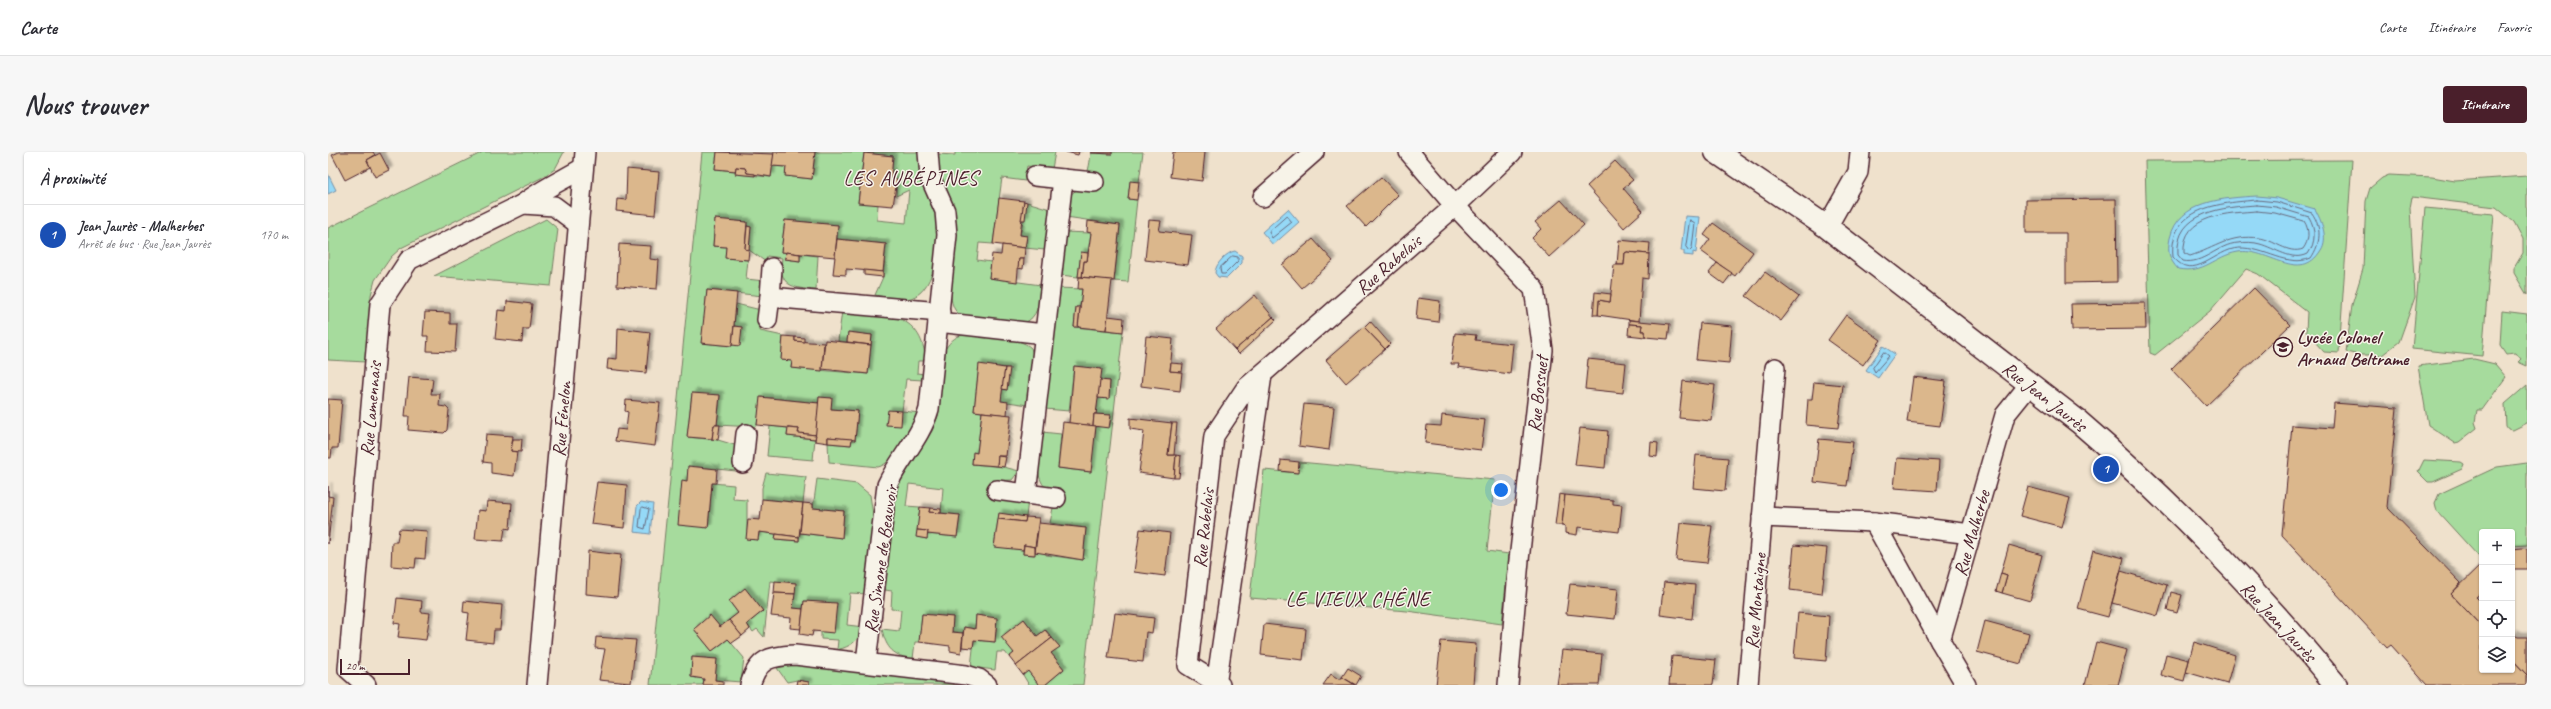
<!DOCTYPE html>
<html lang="fr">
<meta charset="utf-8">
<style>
:root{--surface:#fff;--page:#f7f7f7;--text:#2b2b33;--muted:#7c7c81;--line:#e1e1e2;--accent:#4a1f2b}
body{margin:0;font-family:Caveat,sans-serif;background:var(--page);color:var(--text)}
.controls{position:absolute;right:12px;bottom:12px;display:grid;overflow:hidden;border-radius:4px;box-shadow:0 1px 3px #0004}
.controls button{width:36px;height:36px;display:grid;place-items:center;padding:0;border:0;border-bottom:1px solid var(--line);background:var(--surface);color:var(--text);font:20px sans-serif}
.scale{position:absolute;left:12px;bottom:10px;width:70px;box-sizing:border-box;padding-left:4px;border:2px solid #4a1f2b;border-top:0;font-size:11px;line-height:14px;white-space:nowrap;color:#4a1f2b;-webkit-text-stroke:3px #f7f3e8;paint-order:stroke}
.you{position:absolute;left:1173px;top:338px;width:14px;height:14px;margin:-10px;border:3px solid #fff;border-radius:50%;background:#1a73e8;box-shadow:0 0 0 6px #1a73e833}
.badge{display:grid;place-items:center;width:26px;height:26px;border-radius:50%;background:var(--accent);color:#fff;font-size:13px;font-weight:700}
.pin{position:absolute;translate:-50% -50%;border:2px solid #fff;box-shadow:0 1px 4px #0006}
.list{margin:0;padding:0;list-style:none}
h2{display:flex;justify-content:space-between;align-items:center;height:52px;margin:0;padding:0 16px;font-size:17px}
h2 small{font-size:13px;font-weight:400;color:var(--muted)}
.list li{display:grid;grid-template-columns:26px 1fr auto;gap:12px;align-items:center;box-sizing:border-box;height:60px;padding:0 16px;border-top:1px solid var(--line)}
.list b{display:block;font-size:15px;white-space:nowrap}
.list p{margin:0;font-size:13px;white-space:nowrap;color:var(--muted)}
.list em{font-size:13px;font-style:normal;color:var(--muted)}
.icon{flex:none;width:22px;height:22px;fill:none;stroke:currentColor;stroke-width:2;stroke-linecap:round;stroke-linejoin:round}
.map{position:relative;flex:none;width:2199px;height:533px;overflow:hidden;border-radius:4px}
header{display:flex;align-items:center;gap:24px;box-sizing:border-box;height:56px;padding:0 20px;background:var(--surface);border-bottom:1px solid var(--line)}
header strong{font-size:19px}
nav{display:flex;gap:22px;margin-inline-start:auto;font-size:14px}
.intro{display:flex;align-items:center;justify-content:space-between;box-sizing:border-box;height:96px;padding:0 24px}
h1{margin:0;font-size:28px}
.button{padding:10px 18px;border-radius:4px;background:var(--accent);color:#fff;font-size:14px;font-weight:700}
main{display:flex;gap:24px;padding:0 24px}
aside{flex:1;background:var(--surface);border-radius:4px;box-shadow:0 1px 3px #0004}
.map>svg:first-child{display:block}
</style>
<header>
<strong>Carte</strong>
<nav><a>Carte</a><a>Itinéraire</a><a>Favoris</a></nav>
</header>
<div class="intro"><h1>Nous trouver</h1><a class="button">Itinéraire</a></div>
<main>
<aside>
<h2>À proximité<small></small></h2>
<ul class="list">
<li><span class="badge" style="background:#1a4fb4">1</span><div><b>Jean Jaurès - Malherbes</b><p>Arrêt de bus · Rue Jean Jaurès</p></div><em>170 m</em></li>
</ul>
</aside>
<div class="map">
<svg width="2199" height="533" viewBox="0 0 2199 533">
<defs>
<filter id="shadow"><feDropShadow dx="3.5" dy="-3.5" stdDeviation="1" flood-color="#0004"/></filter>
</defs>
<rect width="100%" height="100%" fill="#efe1cc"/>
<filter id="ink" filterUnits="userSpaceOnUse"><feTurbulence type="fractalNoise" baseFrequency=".025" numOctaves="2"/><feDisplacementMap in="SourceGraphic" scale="8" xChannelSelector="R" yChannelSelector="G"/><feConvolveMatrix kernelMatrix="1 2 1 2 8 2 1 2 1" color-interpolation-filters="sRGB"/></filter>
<g filter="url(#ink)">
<g fill="#a6db9d" stroke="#787d64" fill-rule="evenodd">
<path d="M155 0H236L227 17 213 26 73 96 63 105 47 128 43 143 38 210 0 208V76Z"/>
<path d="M374 0H389L387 17 408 19V22L443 25 444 14 458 15V24L484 27 487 0H591C590 16 593 31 600 45 602 50 607 56 608 61 614 84 609 138 583 146 572 150 559 145 547 143L555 125 558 92 509 87 510 73 457 68 453 100H458L457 107 472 109V102L490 104 488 138C464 136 450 134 454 106L439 104 438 110 421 98 423 75 419 74V70L387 67 385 94 398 95V106L420 108 418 127 437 129 435 144 379 138 374 191 404 194 414 175 406 174 408 152 433 158 432 179 455 184 453 208 464 209 463 216 540 222 544 183 520 180 519 190 510 189 514 159C555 162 593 158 598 209H590L589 221 596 222 595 228 578 227 574 259 592 261C584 275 566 312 550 315L501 310 500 291 523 293 524 287 527 288 530 259 503 257V246L491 245V251L433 245 429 273 426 275 389 273 392 244 364 241 359 285 390 288 410 294 408 319 360 314 380 376 384 331 406 333 405 347 419 348V387L430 388 431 380 448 382 447 387 471 389 472 381 514 386 516 359 485 356 489 327 529 332 542 343 545 363 539 442 522 441 519 473 536 475C530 489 524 494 509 498L510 488 493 487V480L509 452 476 449 475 457 465 456 467 431 442 429 436 485 429 477 425 480 419 472 435 459 417 437 401 449 410 461 392 475 382 464 366 477 384 499 400 487 416 506 413 530 387 528 388 507 364 505 363 525 376 527 375 533H322ZM536 1 565 4 563 27H569L568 44 581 38 578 71 549 68 550 52 530 50Z"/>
<path d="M627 0H727L724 17 699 14 697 29 674 26 665 92 651 91 649 108 663 110 661 126 713 133C711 146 712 161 700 169 691 174 643 168 633 163 626 160 624 152 623 145L627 61 612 30 609 2 627 3Z"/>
<path d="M784 0H815L811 30H802L800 47 809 48 800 130 786 129 792 73 738 65 743 42C759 32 761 18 763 1L784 2Z"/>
<path d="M2024 8 2011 201 1996 200 1978 180 1979 160 1930 122 1918 117 1882 159 1827 203 1822 201 1817 9Z"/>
<path d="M2061 23 2104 25 2127 29 2199 24V143L2186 121V116L2195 101V87L2186 70 2168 55 2084 45 2082 56 2087 145 2071 190 2054 203H2031L2018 200 2024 153 2035 117 2038 49 2042 36 2054 26Z"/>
<path d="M699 50 722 57 717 98 697 96 699 84 692 83Z"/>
<path d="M2097 56 2166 62 2154 204 2084 197Z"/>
<path d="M218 67 230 77 223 134 106 124Z"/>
<path d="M736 80 763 81 760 101H753L750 125 732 123Z"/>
<path d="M730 136 754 137 752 155H748L746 175 795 180 755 533H717L736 517 723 501 731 495 718 478 709 484 696 467 686 501 681 505 677 500H669L667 518 643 515 646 488 667 490 669 467 648 463 647 477 636 475 635 481 624 480 625 465 594 462 591 490H587L585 507C566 504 558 497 554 477L571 479 573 458 563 457 564 439 557 438 563 358 569 333 604 279 610 264 617 197C621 192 624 187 631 184 645 179 693 185 703 196L706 206 700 253 673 249 674 237 679 238 681 216 651 213 646 259 654 260 649 301H645L644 312 676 315 691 319 684 328 662 329 661 342 700 348 698 365 671 362 666 394 695 398V402L706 403 707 400 718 401V403L755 408 758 376 722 371 726 351 734 352 735 338 716 334C705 319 712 298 714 280L733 282 730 316 762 320 768 274 782 275 783 263 768 262 770 246H781L782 229 772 228 773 217 746 214 741 259 717 257ZM581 332 615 336 613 361 632 363 629 385 599 382V387L589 385 592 355 578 354Z"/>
<path d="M2174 159 2199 162V214L2190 210 2193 207 2188 201 2178 202 2172 193Z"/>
<path d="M2146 207 2167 212 2178 225 2154 258H2149L2147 270 2149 276 2131 290 2127 291 2100 273 2090 214Z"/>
<path d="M2199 233V271L2185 278 2180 277 2178 274 2177 252Z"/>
<path d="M442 274 460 276 459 284 487 287 485 308 439 304Z"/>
<path d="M2096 308 2133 310 2136 312 2134 317 2105 330H2100L2090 320Z"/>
<path d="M971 310 1167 328 1159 399 1181 402 1174 472 1079 459 922 446 936 318 969 321Z"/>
<path d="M2199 311V393L2184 394V380H2154V405L2150 404 2109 359 2107 351 2111 342 2169 315Z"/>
<path d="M438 321 478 325 475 351 434 347V336Z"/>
<path d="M471 512 634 531 637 533H481V530L469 528 459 530 449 516Z"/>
<path d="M700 519 711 533H701L695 523Z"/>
</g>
<g fill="#95d9f7" stroke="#778fa5">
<path d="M0 22 8 38 0 42Z"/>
<path d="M1929 44 1949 46 1987 57C1993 68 2001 86 1993 98 1972 133 1940 95 1910 100 1886 104 1877 122 1850 117 1841 107 1839 100 1842 86 1851 48 1897 46 1929 44Z"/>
<path d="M960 57 971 70 945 93 934 80Z"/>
<path d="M1357 64 1372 65 1368 101 1365 100V104L1356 103V99H1353Z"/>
<path d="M907 99 914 104V111L899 126 890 125 887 121C887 112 899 100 907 99Z"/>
<path d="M1555 194 1567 202 1550 226 1538 218Z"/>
<path d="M313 350 325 352 322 382 306 380 309 354Z"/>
</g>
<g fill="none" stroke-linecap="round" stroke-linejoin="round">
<g stroke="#68697d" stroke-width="1">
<path d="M1929 48 1949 50 1984 61C1994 76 1993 91 1983 106 1960 116 1937 95 1911 96 1887 97 1866 131 1845 105 1840 55 1892 51 1929 48Z"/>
<path d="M1929 53 1948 55 1981 65C1988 77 1988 90 1980 102 1964 110 1947 96 1932 92 1926 90 1917 90 1910 91 1890 92 1875 113 1855 109L1850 103C1846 59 1897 55 1929 53Z"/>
<path d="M1929 59 1947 61 1976 69C1982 78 1981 89 1975 97 1960 103 1945 87 1931 86 1901 82 1888 96 1862 104L1856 101C1853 62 1902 61 1929 59Z"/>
<path d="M959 64 964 70 944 86 941 80Z"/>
<path d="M1362 68 1367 71 1364 96 1361 99 1358 95Z"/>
<path d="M905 104 910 105V109L897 122H893L892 116Z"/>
<path d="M1556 200 1561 204 1547 220 1545 216Z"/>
<path d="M315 355 321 357 317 377 311 375 313 357Z"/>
</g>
</g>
<g fill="#dbb78c" stroke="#4a1f2b" filter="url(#shadow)">
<path d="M11 0H45L47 3 39 8 42 15 17 28 4 3Z"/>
<path d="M389 0 446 2 443 25 419 21 417 16 408 15V19L387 17Z"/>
<path d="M446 0H487L484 27 457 24 458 15 444 14Z"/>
<path d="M738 0H751L750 3Z"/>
<path d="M763 0H784V2L763 1Z"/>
<path d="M845 0H877L874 29 842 25Z"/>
<path d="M52 1 61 18 47 25 39 8Z"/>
<path d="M536 1 565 4 563 27H569L565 54 530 51Z"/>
<path d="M1287 9 1305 28 1295 36 1315 59 1296 76 1259 34Z"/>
<path d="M408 15 417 16 419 21 427 22V24L407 22Z"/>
<path d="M299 17 331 20 327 63 288 59 289 47 298 48Z"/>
<path d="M1053 25 1070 43 1038 75 1019 54Z"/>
<path d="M802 29 811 30 809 48 800 47Z"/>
<path d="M671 46 696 49 692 83 699 84 697 96 665 92Z"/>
<path d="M1788 47 1789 130 1738 131V81H1698V48Z"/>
<path d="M1233 48 1256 73 1221 105 1204 86 1213 77 1207 70Z"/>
<path d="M696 49 699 50 697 68H693Z"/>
<path d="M387 67 419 70 417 97 421 98 420 108 397 106 398 95 385 94Z"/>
<path d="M457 68 510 73 507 105 453 100Z"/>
<path d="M821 68 833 69 831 79 864 83 860 113 817 108Z"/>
<path d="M760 69 792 73 786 129 754 125 756 109H759L763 81 759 80Z"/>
<path d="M1385 71 1425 100 1407 124 1373 99 1382 87 1376 83Z"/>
<path d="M419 74 423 75 421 98 417 97Z"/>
<path d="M509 87 558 92 555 120 518 117V123L505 122Z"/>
<path d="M985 87 1005 109 974 136 954 113Z"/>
<path d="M1291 88 1322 91 1321 102 1299 100 1297 101 1296 113H1289Z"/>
<path d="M291 92 323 94 322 107 331 108 329 137 289 134Z"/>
<path d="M674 93 697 96 696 107H691L689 130 661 126 664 102 673 103Z"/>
<path d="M458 100 472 102V109L457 107Z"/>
<path d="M753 100 760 101 759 109H756L754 125H750Z"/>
<path d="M1299 100 1321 102 1320 127 1314 126 1311 169 1270 163 1271 148 1282 150 1286 113H1296L1297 101Z"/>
<path d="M691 107H696L695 117 690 116Z"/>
<path d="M1389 111 1404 121 1396 132 1381 121Z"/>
<path d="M536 118 555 120V125L536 123Z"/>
<path d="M1437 120 1471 145 1453 169 1418 144Z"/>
<path d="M751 125 784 128 778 178 750 175 754 137H750Z"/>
<path d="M1926 136 1962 173 1878 254 1843 217Z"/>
<path d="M379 138 409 141 404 194 373 191Z"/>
<path d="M1267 140 1283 142 1282 150 1271 148 1270 163H1265Z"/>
<path d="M927 143 945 165 907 198 888 177Z"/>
<path d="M1090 146 1112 149 1110 170 1088 167Z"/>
<path d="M179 149 204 152 201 177H195L194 190 167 187 170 158 178 159Z"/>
<path d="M1817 151 1818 177 1744 178 1743 152Z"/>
<path d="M748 155H752L750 175H746Z"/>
<path d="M97 160 122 161V172H129L127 200 99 199 100 184H95Z"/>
<path d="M1518 163 1553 188 1535 213 1500 188Z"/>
<path d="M780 164 796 166 795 180 778 178Z"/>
<path d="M945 165 948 168 911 202 907 198Z"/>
<path d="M1301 168 1342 172 1340 187 1317 185V179H1313L1314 173 1301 172Z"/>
<path d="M1042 169 1062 192 1057 197 1036 175Z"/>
<path d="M1372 171 1404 174 1401 211 1368 208Z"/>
<path d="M1301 172 1314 173 1313 179H1317V185L1300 183Z"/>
<path d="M406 174 414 175 412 194 404 193Z"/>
<path d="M1036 175 1057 197 1018 231 998 208Z"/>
<path d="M290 176 322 180 318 221 279 217 280 206 289 207Z"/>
<path d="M520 180 544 183 543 193 519 190Z"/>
<path d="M1127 181 1148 183 1147 188 1185 192 1182 222 1130 215 1131 212H1123Z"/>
<path d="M455 184 467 185V189L496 191 494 219 463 216 464 209 453 208Z"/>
<path d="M818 184 845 187 842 219 854 220 852 239 813 234Z"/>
<path d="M467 185 476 186V190L467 189Z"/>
<path d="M497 188 543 193 540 222 494 217Z"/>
<path d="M1260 207 1298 211 1295 241 1257 237Z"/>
<path d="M843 211 855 212 854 220 842 219Z"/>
<path d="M651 212 677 216 673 249 680 250 679 263 646 259Z"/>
<path d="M746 214 774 217 768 262H766L765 274 741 271Z"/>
<path d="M677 216H682L679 238 674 237Z"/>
<path d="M81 225 105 227 103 242H112L111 254 118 255 121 258 119 278 116 281 80 278 81 264H77Z"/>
<path d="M1585 225 1618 229 1612 274 1579 270Z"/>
<path d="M772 228 782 229 781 247 770 246Z"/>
<path d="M1355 229 1387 233 1383 269 1351 266Z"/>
<path d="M1486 230 1515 233 1510 276 1478 273 1480 247H1484Z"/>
<path d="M364 241 392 243 389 273H386L384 287 359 285Z"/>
<path d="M432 245 491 251 488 283 470 281 471 277 429 273Z"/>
<path d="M491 245 504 246 503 257 530 259 527 288 500 285V291L487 289Z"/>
<path d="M0 247 14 248 10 296H4L3 306H0Z"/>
<path d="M298 248 332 251 327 294 287 289 289 277 298 278 300 260 297 259Z"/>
<path d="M2006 251 2069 256 2059 355 2133 431 2123 442 2154 475V518H2184V507L2199 523V533H2099L2063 493 2059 496 1954 383 1964 273 2004 276Z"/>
<path d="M976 252 1006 255 1001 298 971 294Z"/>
<path d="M560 258 574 259 573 274 558 273Z"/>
<path d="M654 260 683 263 678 304H670L669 314 644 312 645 300 649 301Z"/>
<path d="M766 262 783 263 781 276 765 274Z"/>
<path d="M1114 263 1157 268 1153 298 1097 291 1099 273 1113 274Z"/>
<path d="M802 266 844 271 840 303H848L846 326 811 321 816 279 802 277Z"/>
<path d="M735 270 768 274 763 320 730 316Z"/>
<path d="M844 271H849L846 303H840Z"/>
<path d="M386 273H392L390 288 384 287Z"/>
<path d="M460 276 471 277 470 281 488 283 487 287 459 284Z"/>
<path d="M1252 276 1280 279 1277 316 1247 313Z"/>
<path d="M158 282 185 284 183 299 189 300 186 324 163 321V311L155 310Z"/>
<path d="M500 285 524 287 523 293 500 291Z"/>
<path d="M185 287H194L193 300 183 299Z"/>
<path d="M1491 287 1525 290 1519 334 1486 330Z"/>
<path d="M1323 290 1330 291 1329 305 1322 304Z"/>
<path d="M848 303 853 304 851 326H846Z"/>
<path d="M1368 303 1400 306 1397 339 1365 336Z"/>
<path d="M670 304 678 305 676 315 669 314Z"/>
<path d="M1569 306 1611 309 1609 339 1566 336Z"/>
<path d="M953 308 971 310 970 321 952 319Z"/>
<path d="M360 314 389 317 388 331H384L380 376 350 373 354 328 359 329Z"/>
<path d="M269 330 299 333 296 376 263 372Z"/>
<path d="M0 334V344L5 345 0 392Z"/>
<path d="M1700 335 1742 346 1734 375 1692 364Z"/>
<path d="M1231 342 1237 343 1234 373H1227Z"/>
<path d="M1237 343 1285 348V352L1294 353 1291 380 1250 375 1249 383 1237 381V374L1234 373Z"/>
<path d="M434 347 475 351 471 385 431 380 430 388 418 387 420 367 432 368Z"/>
<path d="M159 349 184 351 182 377 177 376 175 389 147 387 150 358 158 359Z"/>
<path d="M475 351 485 352V356L516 359 514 386 472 381Z"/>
<path d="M592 355 602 356 601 360 632 363 629 385 599 382 600 379 589 378Z"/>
<path d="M602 356 613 357V361L601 360Z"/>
<path d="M671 361 698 365 697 370 670 367Z"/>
<path d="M698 365 711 366 707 395 696 393 695 398 666 395 670 367 697 370Z"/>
<path d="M711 371 758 376 755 408 707 400Z"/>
<path d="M1352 371 1384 374 1379 411 1348 408Z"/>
<path d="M71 377 99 379 97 407 88 406 87 416 63 414 64 390H69Z"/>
<path d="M812 377 842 381 837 424 806 420Z"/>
<path d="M589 378 600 379 599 387 588 385Z"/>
<path d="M448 382 471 385V389L447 387Z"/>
<path d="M696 393 707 395V403L695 402Z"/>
<path d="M1466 393 1499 396 1494 442 1462 438Z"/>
<path d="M1681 393 1714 403 1702 449 1674 441 1679 423 1673 421Z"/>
<path d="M2194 396 2199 397V417H2184V397Z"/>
<path d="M1765 398 1796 406 1780 465 1750 457Z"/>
<path d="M260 399 293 403 289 445 258 442Z"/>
<path d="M2154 412V440L2148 445 2154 451V475L2123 442Z"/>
<path d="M1793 419 1839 433 1830 464 1784 451Z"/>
<path d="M1673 421 1679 423 1674 441 1668 439Z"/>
<path d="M447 429 468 431 467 442 446 441Z"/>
<path d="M1336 430 1367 433 1364 467 1332 463Z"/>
<path d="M1242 432 1290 437 1287 467 1238 462Z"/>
<path d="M417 436 435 459 419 472 422 477 414 484 401 468 410 461 401 449Z"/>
<path d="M1843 440 1854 443 1849 461 1839 458Z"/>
<path d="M446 441 467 442 465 456 475 457 473 477 462 476 463 466 443 464Z"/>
<path d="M69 446 94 449 93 460 102 461 98 488 70 485 72 472 66 471Z"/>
<path d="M136 449 174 453 172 478H166L165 491 138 488 141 461 135 460Z"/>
<path d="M476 449 509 451 506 481 485 479 484 484 472 482Z"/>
<path d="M787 461 826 466 824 481 818 480 815 510 780 506Z"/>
<path d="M1470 461 1501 464 1498 509 1466 506Z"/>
<path d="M594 462 625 465 624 480 635 481 633 501 622 499V494L591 490Z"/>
<path d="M382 463 392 475 401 468 414 484 404 491 400 487 384 499 366 477Z"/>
<path d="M648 463 669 466 667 490 646 488 645 496 634 495 636 475 647 477Z"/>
<path d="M696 467 709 484 717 478 724 486 688 514 681 505 686 501 673 485Z"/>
<path d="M1657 469 1701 481 1693 512 1649 500Z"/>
<path d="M936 472 978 477 975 508 933 503Z"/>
<path d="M2184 482 2190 485H2199V523L2184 507Z"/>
<path d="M268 485 308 488 303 531 271 528 277 497 267 496Z"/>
<path d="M724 486 732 495 723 501 736 517 717 533H711L700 519 695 523 688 514Z"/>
<path d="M1113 489 1148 492 1145 533H1108Z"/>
<path d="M1768 490 1799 498 1790 533H1757Z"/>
<path d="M1866 490 1907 503 1899 532 1858 520Z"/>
<path d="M1234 498 1274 502 1271 533H1229Z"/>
<path d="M1838 502 1861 508 1856 529 1833 523Z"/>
<path d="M1344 504 1388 508 1385 533H1341Z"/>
<path d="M364 505 389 507 387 528 395 529V533H375L376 527 363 525Z"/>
<path d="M1020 516 1033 524 1028 533 1014 525Z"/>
<path d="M1003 522 1012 528 1014 525 1027 533H995Z"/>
<path d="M469 528 481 530V533H468Z"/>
</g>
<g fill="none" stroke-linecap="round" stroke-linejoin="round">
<defs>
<g id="street">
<path d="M1081 0 1127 54 1206 137 1215 198 1191 408 1180 533"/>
<path d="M707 24 735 27"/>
<path d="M935 45 986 0"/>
<path d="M250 72 226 54 195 52C214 37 235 28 255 16"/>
<path d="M1499 75 1530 20 1532 0"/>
<path d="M442 145 444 116"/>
<path d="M439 168 442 145 612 160"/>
<path d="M610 170 716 182"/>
<path d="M415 311 418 282"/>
<path d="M669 338 698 342"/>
<path d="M728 346 698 342 735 27 766 30"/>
<path d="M1434 365 1546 370 1643 382"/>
<path d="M1546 370 1612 489"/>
<path d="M538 510 559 333C572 306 593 285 601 257L619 83 617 59 602 25 600 0"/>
<path d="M38 533 20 517 52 152 81 108 195 52"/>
<path d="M209 533 257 0"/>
<path d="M422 533C430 507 441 504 467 503L638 523 651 527 659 533"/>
<path d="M888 533 934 223"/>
<path d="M892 533 860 513 886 284 918 236 1127 54 1184 0"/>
<path d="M1420 533 1447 216"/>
<path d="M1638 533 1612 489 1677 263 1702 232"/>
</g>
<path id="secondary" d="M1388 0 1499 75 1751 270C1841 347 1933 442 2008 533"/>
</defs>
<use href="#street" stroke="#4a1f2b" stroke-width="22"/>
<use href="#secondary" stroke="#4a1f2b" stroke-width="25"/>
<use href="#street" stroke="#f7f3e8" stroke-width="19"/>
<use href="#secondary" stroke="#f7f3e8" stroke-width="22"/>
</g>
</g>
<defs>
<symbol id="school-ring" viewBox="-11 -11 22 22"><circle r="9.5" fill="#f7f3e8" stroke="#4a1f2b" stroke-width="1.5"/><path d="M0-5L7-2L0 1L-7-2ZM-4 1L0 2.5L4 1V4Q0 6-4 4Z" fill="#4a1f2b"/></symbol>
</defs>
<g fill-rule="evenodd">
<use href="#school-ring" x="1944" y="184" width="22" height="22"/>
</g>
<g text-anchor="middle" stroke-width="3" stroke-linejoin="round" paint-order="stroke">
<g font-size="19" fill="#4a1f2b" stroke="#f7f3e8">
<text transform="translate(1060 112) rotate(-41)" y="7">Rue Rabelais</text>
<text transform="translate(1209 242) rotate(-84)" y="7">Rue Bossuet</text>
<text transform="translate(1717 244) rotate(38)" y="7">Rue Jean Jaurès</text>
<text transform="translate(42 257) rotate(-85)" y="7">Rue Lamennais</text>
<text transform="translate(233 267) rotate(-85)" y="7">Rue Fénelon</text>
<text transform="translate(875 376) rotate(-84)" y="7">Rue Rabelais</text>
<text transform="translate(1643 381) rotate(-74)" y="7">Rue Malherbe</text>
<text transform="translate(552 407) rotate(-82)" y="7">Rue Simone de Beauvoir</text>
<text transform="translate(1427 449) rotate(-85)" y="7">Rue Montaigne</text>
<text transform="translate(1951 469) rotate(47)" y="7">Rue Jean Jaurès</text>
</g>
<g font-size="19" font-weight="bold" fill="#4a1f2b" stroke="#f7f3e8" text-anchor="start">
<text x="1969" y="191">Lycée Colonel<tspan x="1969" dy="22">Arnaud Beltrame</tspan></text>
</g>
<g font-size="20" letter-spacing="1" fill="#4a1f2b" stroke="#f7f3e8">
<text x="583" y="33">LES AUBÉPINES</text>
<text x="1030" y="454">LE VIEUX CHÊNE</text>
</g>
</g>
</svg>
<div class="controls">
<button>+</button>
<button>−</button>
<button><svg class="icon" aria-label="locate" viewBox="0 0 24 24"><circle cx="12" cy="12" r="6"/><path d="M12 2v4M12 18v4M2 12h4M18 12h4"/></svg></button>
<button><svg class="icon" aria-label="layers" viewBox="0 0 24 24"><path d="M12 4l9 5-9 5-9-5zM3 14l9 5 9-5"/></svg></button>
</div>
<div class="scale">20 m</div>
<div class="you"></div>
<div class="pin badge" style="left:1778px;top:317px;background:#1a4fb4">1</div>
</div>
</main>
